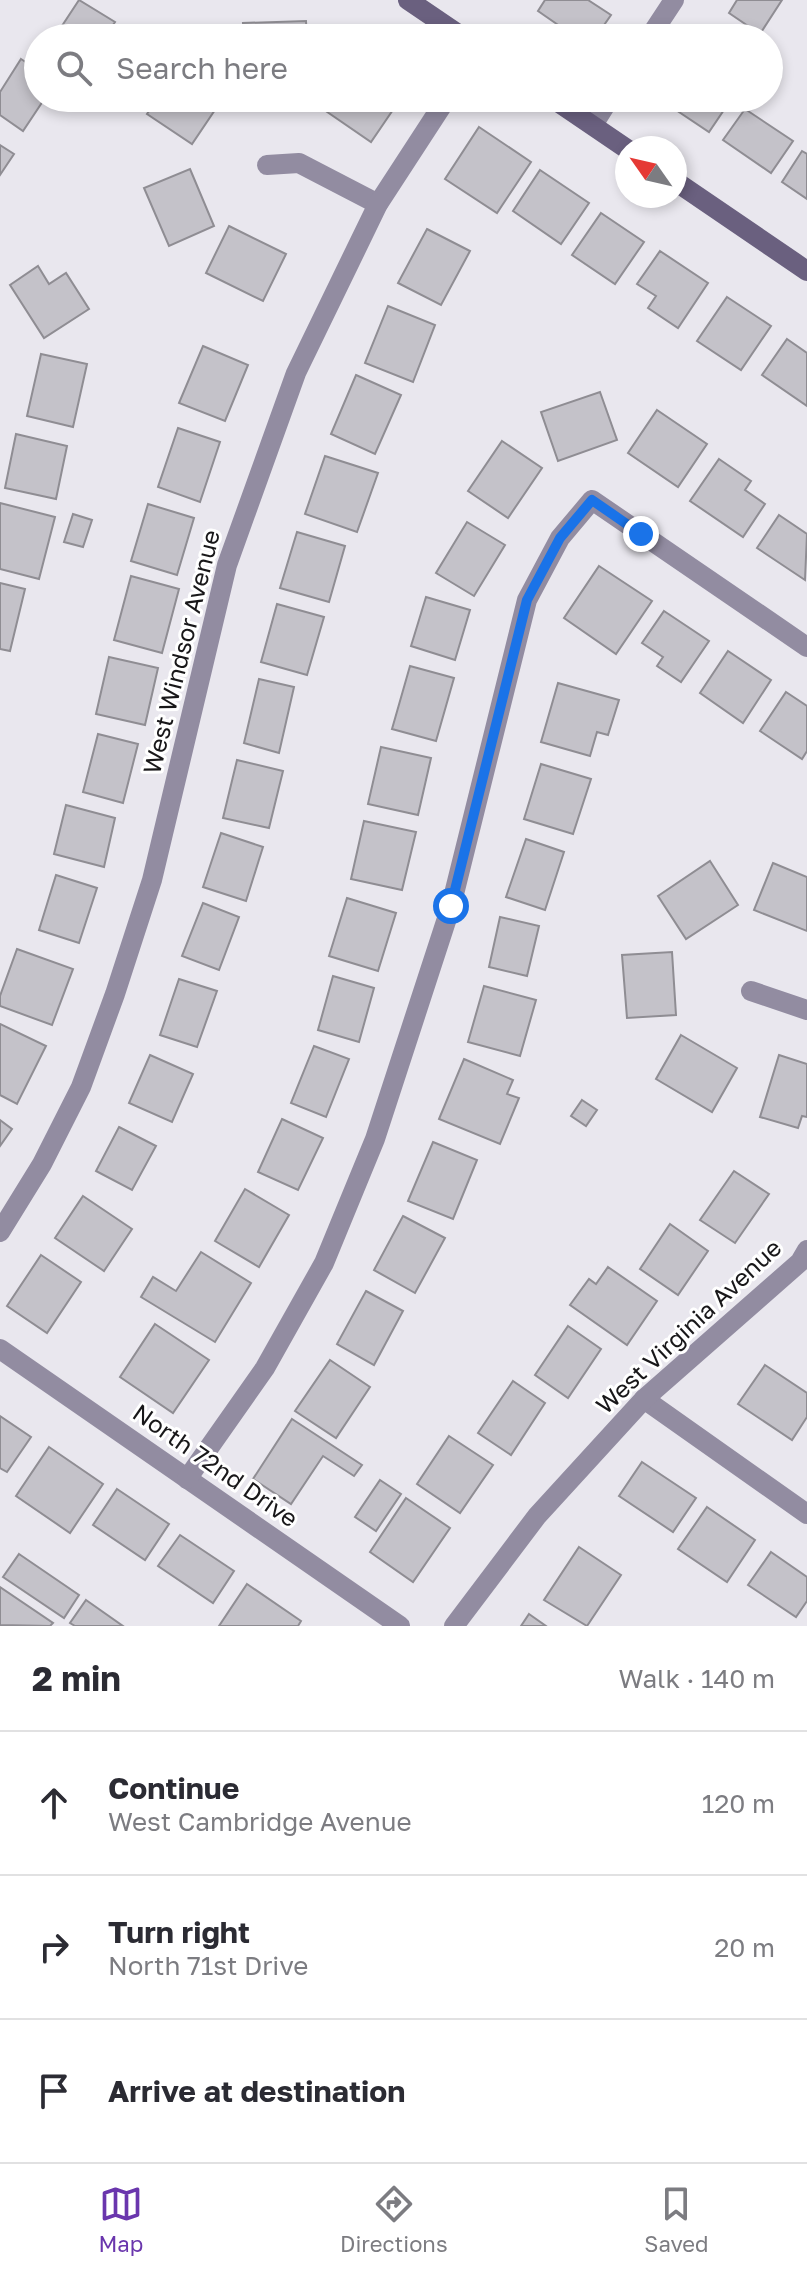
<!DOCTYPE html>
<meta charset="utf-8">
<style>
:root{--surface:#fff;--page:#f7f7f7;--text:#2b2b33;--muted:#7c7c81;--line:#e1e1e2;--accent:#6a36ad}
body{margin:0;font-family:"Golos Text",sans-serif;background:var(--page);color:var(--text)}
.compass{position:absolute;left:615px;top:136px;width:72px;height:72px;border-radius:50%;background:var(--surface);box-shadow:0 4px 12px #0003;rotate:304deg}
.stop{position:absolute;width:24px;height:24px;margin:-18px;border:6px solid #1a73e8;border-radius:50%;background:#fff}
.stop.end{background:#1a73e8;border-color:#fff;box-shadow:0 2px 8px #0008}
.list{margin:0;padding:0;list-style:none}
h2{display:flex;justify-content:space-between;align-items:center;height:104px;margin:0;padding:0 32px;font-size:34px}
h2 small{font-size:26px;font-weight:400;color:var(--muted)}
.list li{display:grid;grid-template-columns:52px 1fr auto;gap:24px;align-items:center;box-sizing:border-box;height:144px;padding:0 32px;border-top:2px solid var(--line)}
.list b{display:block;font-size:30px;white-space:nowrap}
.list p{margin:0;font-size:26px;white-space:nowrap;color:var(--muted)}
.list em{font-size:26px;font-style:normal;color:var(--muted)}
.icon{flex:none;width:44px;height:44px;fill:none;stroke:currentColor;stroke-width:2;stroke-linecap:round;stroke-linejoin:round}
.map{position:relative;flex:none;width:807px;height:1626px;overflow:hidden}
.search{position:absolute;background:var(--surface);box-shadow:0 4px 12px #0003;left:24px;right:24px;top:24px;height:88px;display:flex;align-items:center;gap:20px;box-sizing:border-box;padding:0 28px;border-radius:44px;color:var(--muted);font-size:30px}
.sheet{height:536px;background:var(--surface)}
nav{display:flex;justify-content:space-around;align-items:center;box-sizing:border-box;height:112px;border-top:2px solid var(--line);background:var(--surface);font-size:22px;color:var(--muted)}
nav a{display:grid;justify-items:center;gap:4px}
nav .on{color:var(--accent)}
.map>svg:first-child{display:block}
</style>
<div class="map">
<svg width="807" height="1626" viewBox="0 0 807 1626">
<rect width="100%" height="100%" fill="#e9e7ee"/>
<g fill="#c4c2c9" stroke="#8f8d93" stroke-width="2">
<path d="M79 0 115 22 104 38H54Z"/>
<path d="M545 0H588L611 15 595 38H577L538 11Z"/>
<path d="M737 0H782L760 34 729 13Z"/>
<path d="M306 21 307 38H244L243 23Z"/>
<path d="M21 59 38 70V98H45L23 131 0 115V92Z"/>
<path d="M158 98H223L192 144 147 114Z"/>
<path d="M326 98H395L399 101 371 142 320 107Z"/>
<path d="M675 98H726L730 101 709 132 670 106Z"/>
<path d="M745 109 793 141 771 173 723 140Z"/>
<path d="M479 127 531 162 497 213 445 179Z"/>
<path d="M0 145 14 154 0 175Z"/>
<path d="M802 151 807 154V199L782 182Z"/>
<path d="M190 169 214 226 169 246 144 188Z"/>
<path d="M540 170 589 203 561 244 513 211Z"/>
<path d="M601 213 644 242 615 284 572 255Z"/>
<path d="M229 226 286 254 263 301 206 273Z"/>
<path d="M427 229 470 251 441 305 398 283Z"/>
<path d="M660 251 708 283 678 328 648 308 656 296 637 284Z"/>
<path d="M38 266 49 284 66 273 89 309 44 338 10 285Z"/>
<path d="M727 297 771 326 741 370 697 341Z"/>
<path d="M388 306 435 325 413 382 365 363Z"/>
<path d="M787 339 807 353V406L762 375Z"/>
<path d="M203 346 248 365 225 421 179 403Z"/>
<path d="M41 354 87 364 73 427 27 416Z"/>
<path d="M356 375 401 395 375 454 331 434Z"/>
<path d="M600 392 617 440 558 461 541 412Z"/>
<path d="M657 410 707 444 678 487 628 453Z"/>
<path d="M178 428 220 442 200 502 158 487Z"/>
<path d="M16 434 67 446 56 499 5 488Z"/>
<path d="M502 441 542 468 508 518 468 491Z"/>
<path d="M325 456 378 473 357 532 305 514Z"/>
<path d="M719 459 751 481 745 490 765 504 743 537 690 501Z"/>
<path d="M0 503 55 517 39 579 0 569Z"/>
<path d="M148 504 194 518 177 575 131 561Z"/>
<path d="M73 514 92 520 83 547 64 542Z"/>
<path d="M779 515 807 534 805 580 757 548Z"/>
<path d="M467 522 505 545 474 596 436 573Z"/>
<path d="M297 532 345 546 329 602 280 588Z"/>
<path d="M599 566 652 601 616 654 564 618Z"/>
<path d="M131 576 179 589 162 653 114 640Z"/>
<path d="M0 583 25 589 10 651 0 649Z"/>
<path d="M426 597 470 610 455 660 411 646Z"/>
<path d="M277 604 324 617 307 675 261 662Z"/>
<path d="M664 611 709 641 681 682 657 666 663 657 642 643Z"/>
<path d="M728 651 771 680 743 723 700 693Z"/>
<path d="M109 657 158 668 145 725 96 714Z"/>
<path d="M410 666 454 678 436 741 392 729Z"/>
<path d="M259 679 294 687 279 753 244 743Z"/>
<path d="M558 683 619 700 608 735 597 732 590 756 541 742Z"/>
<path d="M786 692 807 706V751L802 759 760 731Z"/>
<path d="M98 734 138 744 123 803 83 792Z"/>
<path d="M381 747 431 758 418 815 368 804Z"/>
<path d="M237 760 283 771 269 828 223 818Z"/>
<path d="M541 764 591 779 573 834 524 819Z"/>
<path d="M66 805 115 818 104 867 54 854Z"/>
<path d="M364 821 416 832 402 890 351 879Z"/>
<path d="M221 833 263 847 246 901 203 887Z"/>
<path d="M526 839 564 852 545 910 506 897Z"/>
<path d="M710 861 738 905 686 939 658 896Z"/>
<path d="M773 863 807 877V931L754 910Z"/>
<path d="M56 875 97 888 79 943 39 930Z"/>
<path d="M347 898 396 913 378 971 329 956Z"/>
<path d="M203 903 239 917 219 970 182 956Z"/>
<path d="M500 917 539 926 527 976 489 967Z"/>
<path d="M17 949 73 969 52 1025 0 1006V996Z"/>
<path d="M672 952 676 1015 627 1018 622 955Z"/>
<path d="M333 976 374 988 359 1042 318 1030Z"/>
<path d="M179 979 217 991 197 1047 160 1035Z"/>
<path d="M484 986 536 1000 520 1056 468 1042Z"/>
<path d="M0 1024 46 1046 17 1104 0 1095Z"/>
<path d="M681 1035 737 1068 712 1112 656 1079Z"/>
<path d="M314 1046 349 1059 326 1117 291 1103Z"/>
<path d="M150 1055 193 1074 172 1122 129 1103Z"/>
<path d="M779 1055 807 1064V1117L802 1116 798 1128 760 1117Z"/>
<path d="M464 1059 513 1080 507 1094 519 1098 500 1144 439 1119Z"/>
<path d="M582 1100 597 1110 586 1126 571 1116Z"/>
<path d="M282 1119 323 1138 298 1190 258 1172Z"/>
<path d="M0 1120 12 1129 0 1146Z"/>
<path d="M119 1127 156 1146 132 1190 96 1171Z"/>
<path d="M433 1142 477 1160 453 1219 408 1201Z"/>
<path d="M734 1171 769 1194 735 1243 700 1220Z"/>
<path d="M245 1189 289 1215 259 1267 215 1241Z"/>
<path d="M83 1196 132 1229 104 1271 55 1238Z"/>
<path d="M403 1216 445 1238 415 1293 374 1270Z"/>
<path d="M670 1224 708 1251 678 1295 640 1269Z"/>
<path d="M201 1252 251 1283 215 1342 141 1297 153 1277 176 1291Z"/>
<path d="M41 1255 81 1282 47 1333 7 1306Z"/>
<path d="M608 1267 657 1301 627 1345 570 1305 589 1279 596 1284Z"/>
<path d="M366 1291 403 1311 374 1365 337 1344Z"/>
<path d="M155 1324 209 1360 173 1413 120 1377Z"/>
<path d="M568 1326 601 1349 568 1398 535 1375Z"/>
<path d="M330 1360 370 1387 336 1438 295 1411Z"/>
<path d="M765 1365 807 1393V1417L792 1440 738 1404Z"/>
<path d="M513 1381 545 1403 511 1455 478 1433Z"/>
<path d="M0 1416 31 1437 7 1472 0 1468Z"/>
<path d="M292 1419 362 1465 354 1476 323 1456 291 1504 253 1479Z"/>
<path d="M449 1436 493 1465 460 1513 417 1484Z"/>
<path d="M49 1447 103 1484 70 1533 16 1496Z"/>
<path d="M642 1462 696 1498 673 1532 619 1496Z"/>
<path d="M380 1480 401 1494 376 1531 355 1517Z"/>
<path d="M117 1489 169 1524 145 1560 93 1525Z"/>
<path d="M406 1498 450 1528 413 1582 370 1552Z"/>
<path d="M707 1507 755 1540 727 1582 678 1549Z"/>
<path d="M180 1535 234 1571 213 1603 158 1566Z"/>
<path d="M579 1547 621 1575 587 1626 544 1600Z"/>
<path d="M771 1552 807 1577V1601L796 1617 748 1585Z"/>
<path d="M19 1554 79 1595 64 1618 3 1577Z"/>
<path d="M247 1584 301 1621 298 1626H219Z"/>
<path d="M0 1587 53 1623 50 1626 0 1625Z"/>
<path d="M86 1600 123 1626H75L70 1623Z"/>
<path d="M529 1614 546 1626H521Z"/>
</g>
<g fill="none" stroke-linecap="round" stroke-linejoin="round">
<g stroke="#928ca1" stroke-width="20">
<path d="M649 38 674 0"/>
<path d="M593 125 610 98"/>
<path d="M267 165 299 163 378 204"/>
<path d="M751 991 807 1010"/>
<path d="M0 1232 42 1164 81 1087 115 994 152 880 227 565 296 373 378 204 447 98"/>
<path d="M0 1349 400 1626"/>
<path d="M644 1399 807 1514"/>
<path d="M187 1479 265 1368 324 1263 375 1139 451 906 527 600 560 538 592 500 807 647"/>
<path d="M454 1626 537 1516 644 1399 800 1262 807 1250"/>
</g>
<g stroke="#6a607f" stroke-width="20">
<path d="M408 0 464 38"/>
<path d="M552 98 627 149"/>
<path d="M675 181 807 271"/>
</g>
</g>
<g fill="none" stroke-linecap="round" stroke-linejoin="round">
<path stroke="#1a73e8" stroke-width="10" d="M451 906 527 600 560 538 592 500 641 534"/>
</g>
<g text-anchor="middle" stroke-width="6" stroke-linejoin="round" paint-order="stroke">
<g font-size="24" fill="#181719" stroke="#fff">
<text transform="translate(182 652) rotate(-76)" y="8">West Windsor Avenue</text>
<text transform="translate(689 1327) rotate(-43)" y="8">West Virginia Avenue</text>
<text transform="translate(215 1466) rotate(35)" y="8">North 72nd Drive</text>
</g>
</g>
</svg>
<svg class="compass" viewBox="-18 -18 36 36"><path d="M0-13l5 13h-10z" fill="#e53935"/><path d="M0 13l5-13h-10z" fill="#7c7c81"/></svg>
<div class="stop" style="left:451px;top:906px"></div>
<div class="stop end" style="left:641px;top:534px"></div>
<div class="search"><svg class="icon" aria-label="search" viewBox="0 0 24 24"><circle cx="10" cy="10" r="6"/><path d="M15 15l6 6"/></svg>Search here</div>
</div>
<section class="sheet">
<h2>2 min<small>Walk · 140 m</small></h2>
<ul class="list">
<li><svg class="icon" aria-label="ahead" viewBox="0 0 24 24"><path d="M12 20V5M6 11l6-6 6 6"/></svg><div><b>Continue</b><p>West Cambridge Avenue</p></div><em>120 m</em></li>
<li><svg class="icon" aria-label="right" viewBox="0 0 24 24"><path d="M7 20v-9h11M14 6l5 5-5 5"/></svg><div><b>Turn right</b><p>North 71st Drive</p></div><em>20 m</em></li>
<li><svg class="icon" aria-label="arrive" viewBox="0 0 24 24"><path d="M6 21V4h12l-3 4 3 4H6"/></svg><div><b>Arrive at destination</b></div></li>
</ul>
</section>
<nav>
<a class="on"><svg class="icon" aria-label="map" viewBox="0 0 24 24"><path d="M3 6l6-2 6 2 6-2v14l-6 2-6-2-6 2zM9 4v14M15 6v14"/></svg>Map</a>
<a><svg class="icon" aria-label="directions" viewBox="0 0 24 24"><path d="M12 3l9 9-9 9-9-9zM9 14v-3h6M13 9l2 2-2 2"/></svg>Directions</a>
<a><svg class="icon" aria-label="saved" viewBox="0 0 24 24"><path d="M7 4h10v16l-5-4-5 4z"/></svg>Saved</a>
</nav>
